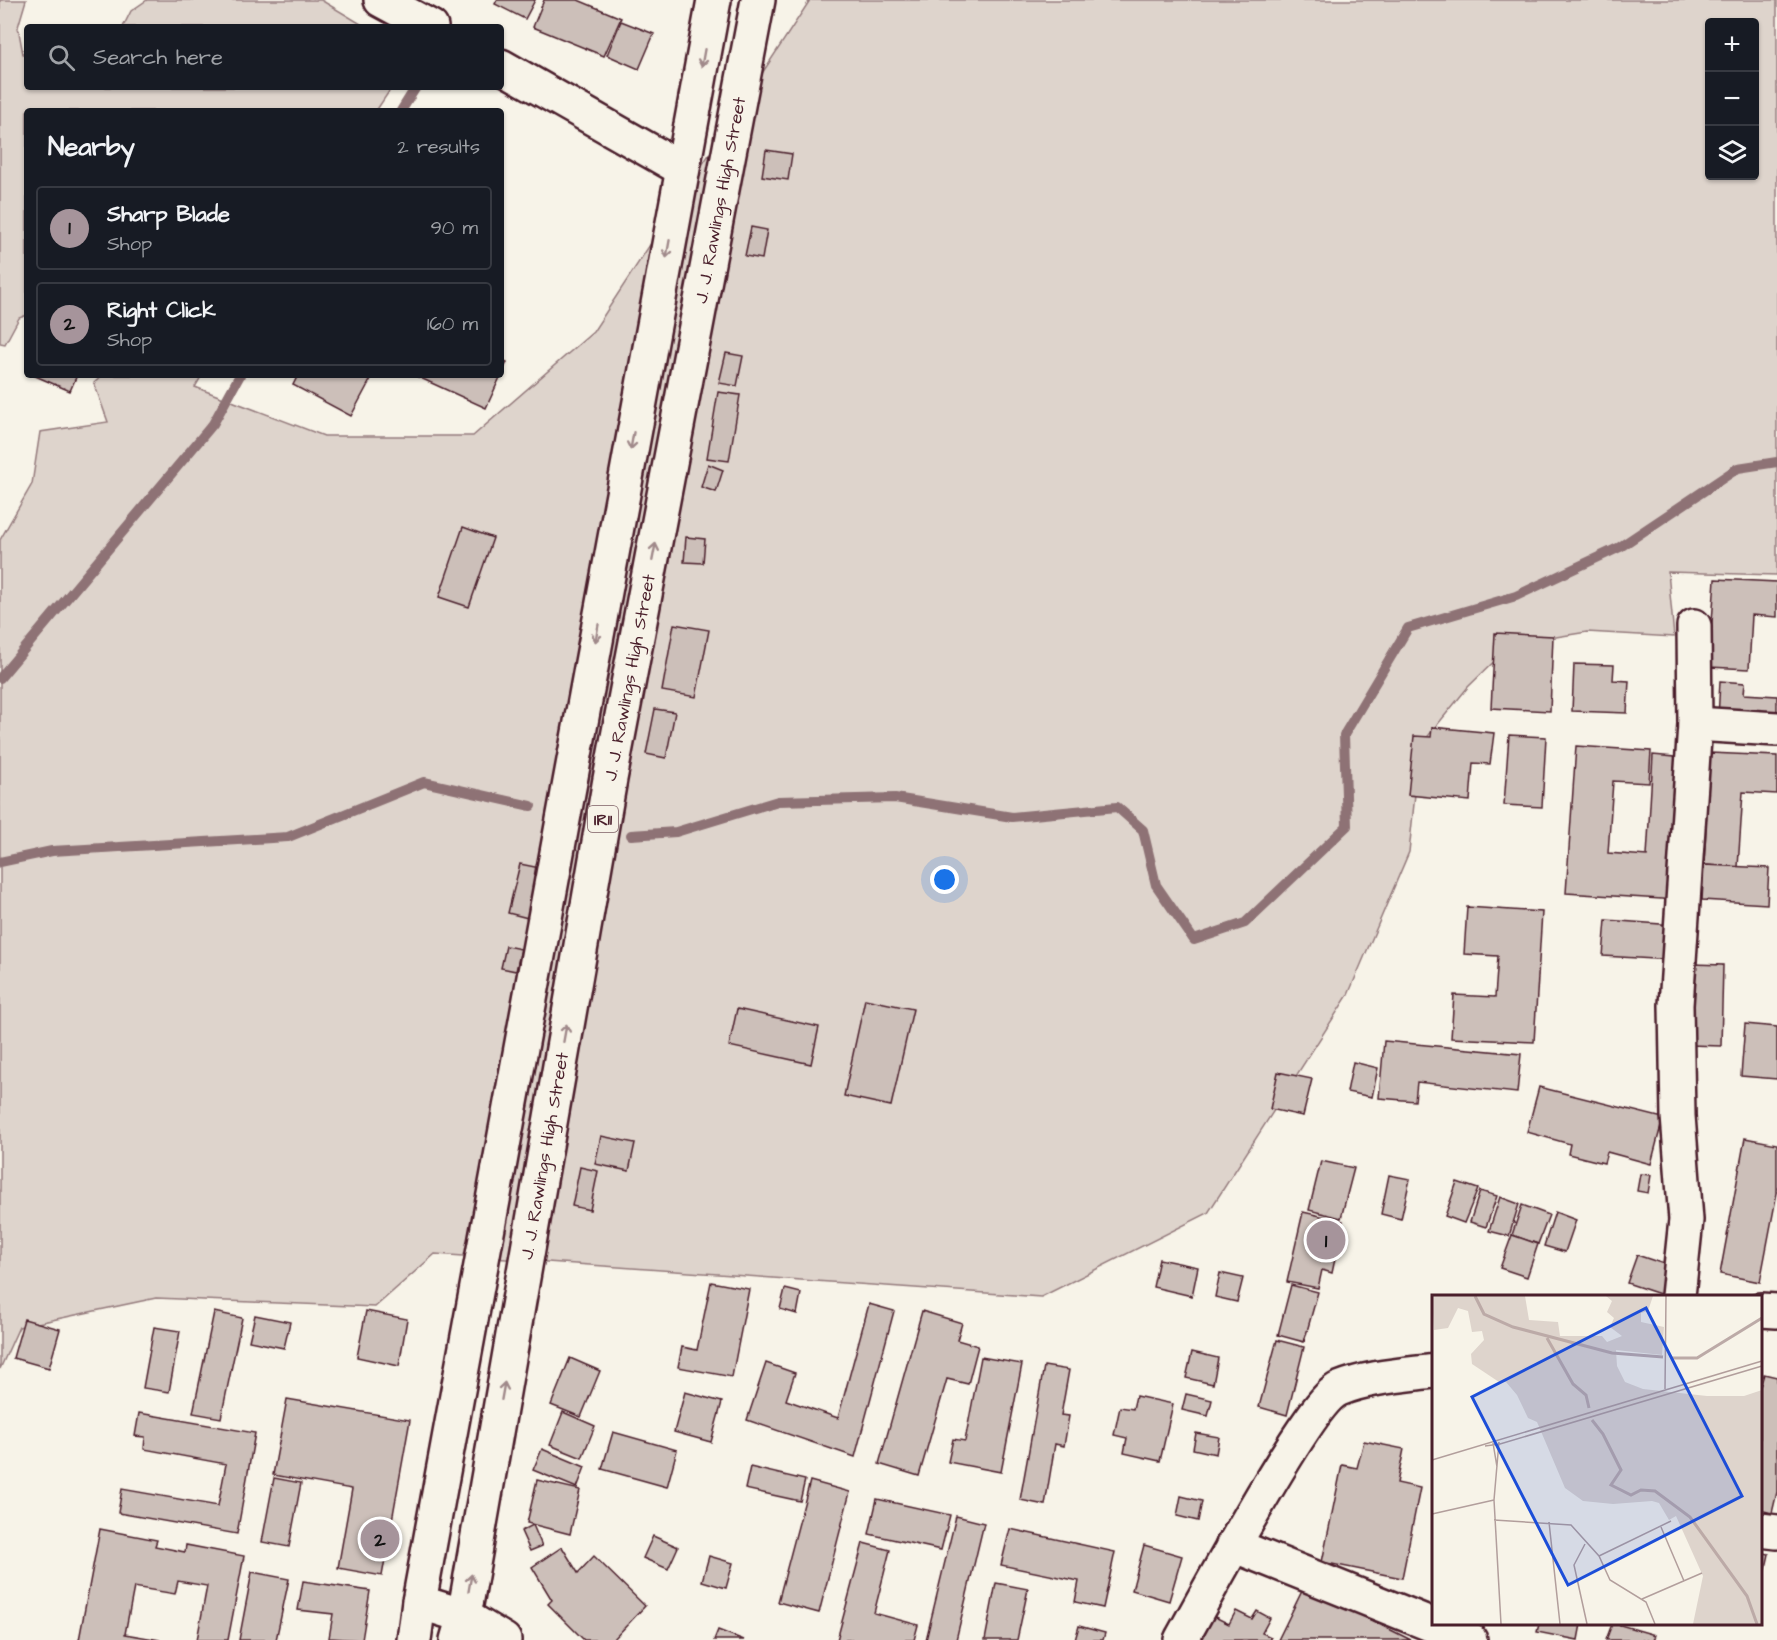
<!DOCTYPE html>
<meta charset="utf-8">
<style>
:root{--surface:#171b24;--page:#20242c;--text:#f1f3f6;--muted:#9ea1a6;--line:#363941;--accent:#a6949b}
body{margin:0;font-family:"Architects Daughter",sans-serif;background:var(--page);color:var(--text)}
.controls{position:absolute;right:18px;top:18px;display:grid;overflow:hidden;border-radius:6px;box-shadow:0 2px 4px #0004}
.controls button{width:54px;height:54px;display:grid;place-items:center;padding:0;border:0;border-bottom:2px solid var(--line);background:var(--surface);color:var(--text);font:30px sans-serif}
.you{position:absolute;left:945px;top:880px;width:21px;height:21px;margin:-15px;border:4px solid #fff;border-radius:50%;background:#1a73e8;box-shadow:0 0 0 9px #1a73e833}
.badge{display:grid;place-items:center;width:39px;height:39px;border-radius:50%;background:var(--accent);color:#111;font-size:20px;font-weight:700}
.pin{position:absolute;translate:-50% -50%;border:3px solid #fff;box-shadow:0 2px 6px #0006}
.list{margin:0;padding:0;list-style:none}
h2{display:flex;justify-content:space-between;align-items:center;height:78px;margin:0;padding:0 24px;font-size:26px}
h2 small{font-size:20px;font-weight:400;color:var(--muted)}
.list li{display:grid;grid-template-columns:39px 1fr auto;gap:18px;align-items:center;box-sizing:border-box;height:84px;margin:0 12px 12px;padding:0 12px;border:2px solid var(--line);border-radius:6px}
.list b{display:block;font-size:22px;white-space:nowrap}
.list p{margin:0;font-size:20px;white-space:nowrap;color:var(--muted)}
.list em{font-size:20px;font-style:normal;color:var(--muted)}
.icon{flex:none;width:33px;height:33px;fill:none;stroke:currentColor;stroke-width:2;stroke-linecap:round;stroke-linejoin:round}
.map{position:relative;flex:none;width:1777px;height:1640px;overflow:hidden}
.search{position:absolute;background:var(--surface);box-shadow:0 2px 4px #0004;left:24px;top:24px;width:480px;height:66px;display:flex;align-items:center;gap:15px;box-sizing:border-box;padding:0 21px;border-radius:6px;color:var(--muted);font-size:22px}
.panel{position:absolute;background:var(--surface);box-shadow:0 2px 4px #0004;left:24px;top:108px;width:480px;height:270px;border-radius:6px}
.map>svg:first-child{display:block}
</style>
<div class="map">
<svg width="1777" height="1640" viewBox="0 0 1777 1640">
<rect width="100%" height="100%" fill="#f7f3e8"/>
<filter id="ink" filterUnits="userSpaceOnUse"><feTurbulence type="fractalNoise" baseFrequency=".0167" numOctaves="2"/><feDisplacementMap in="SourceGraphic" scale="12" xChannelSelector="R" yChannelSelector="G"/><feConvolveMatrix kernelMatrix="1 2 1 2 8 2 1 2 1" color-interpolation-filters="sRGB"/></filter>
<g filter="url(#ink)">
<g fill="#ded4cc" stroke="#947a7c" stroke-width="1.5" fill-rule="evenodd">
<path d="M0 0H26L18 27 23 54 27 55V87H392L376 111H27V315L19 318 5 344 0 343Z"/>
<path d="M147 0H321L366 27H123L131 11Z"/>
<path d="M810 0H1777V575L1668 572 1674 637 1587 632 1512 644 1468 687 1420 746 1409 852 1348 995 1208 1213 1041 1297 435 1254 375 1307 156 1298 19 1327 0 1369V540L32 484 40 432 108 422 94 383 103 375H202L195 387 324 436H473L593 332ZM1710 22H1754V176H1710Z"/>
</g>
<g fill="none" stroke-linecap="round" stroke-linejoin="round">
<g stroke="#8e7275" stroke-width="10">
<path d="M401 111 416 87"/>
<path d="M0 678 213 424 240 375"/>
<path d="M631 835 676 832 778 801 895 798 1012 817 1117 807 1143 830 1156 885 1194 940 1245 923 1347 826 1344 735 1408 628 1516 596 1620 547 1738 468 1777 462"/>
<path d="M0 862 52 851 288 837 424 782 531 806"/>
</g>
</g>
<g fill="#ccbfb9" stroke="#4a1f2b" stroke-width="1.5">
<path d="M497 0H535L525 19 495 4Z"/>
<path d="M544 0H578L621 18 604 56 533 27Z"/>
<path d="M621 21 654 34 639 69 607 55Z"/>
<path d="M766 150 792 154 788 180 762 176Z"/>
<path d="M751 227 767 230 762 259 745 256Z"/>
<path d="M726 353 743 356 737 386 719 383Z"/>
<path d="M501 359 507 362 486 408 414 375H501Z"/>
<path d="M33 375H77L70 391Z"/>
<path d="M298 375H373L351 416 293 385Z"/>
<path d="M718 392 740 395 729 461 707 458Z"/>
<path d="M708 464 723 470 716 492 701 487Z"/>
<path d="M463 527 493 538 469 607 439 597Z"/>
<path d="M686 537 705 539 703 563 684 562Z"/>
<path d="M1715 579 1777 582V617L1752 615 1749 669 1709 667Z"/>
<path d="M674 624 709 630 696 697 662 691Z"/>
<path d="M1495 633 1553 636 1550 711 1491 708Z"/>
<path d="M1574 664 1614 665 1613 680 1629 681 1627 713 1572 711Z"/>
<path d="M1720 681 1745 683 1744 694 1777 696V722L1718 719Z"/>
<path d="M655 709 675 712 666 758 646 754Z"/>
<path d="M1432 727 1494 733 1490 764 1473 763 1470 801 1408 795 1414 736 1431 737Z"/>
<path d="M1509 735 1546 737 1542 807 1504 805Z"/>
<path d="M1576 746 1651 751 1649 783 1613 781 1608 853 1647 856 1653 755 1686 758 1677 900 1566 893Z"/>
<path d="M1710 753 1777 756V794L1743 792 1738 867 1704 865Z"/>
<path d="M520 864 540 868 528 918 508 913Z"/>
<path d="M1704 865 1769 868 1767 904 1702 900Z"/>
<path d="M1467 907 1542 912 1534 1042 1451 1038 1454 995 1495 997 1498 956 1464 954Z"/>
<path d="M1606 920 1674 925 1672 960 1603 956Z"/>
<path d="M506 946 521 949 516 971 501 968Z"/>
<path d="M1692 964 1723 965 1721 1046 1689 1045Z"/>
<path d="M865 999 913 1009 891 1106 844 1096Z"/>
<path d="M737 1009 819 1027 811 1064 729 1046Z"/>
<path d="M1745 1024 1777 1027V1079L1741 1076Z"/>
<path d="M1384 1041 1521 1054 1517 1093 1417 1082 1415 1101 1379 1098Z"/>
<path d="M1353 1062 1378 1068 1372 1097 1347 1092Z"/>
<path d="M1278 1072 1312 1079 1303 1116 1270 1109Z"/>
<path d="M1539 1087 1663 1118 1651 1164 1607 1152 1604 1163 1568 1154 1570 1144 1527 1132Z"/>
<path d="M601 1136 635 1143 629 1171 595 1164Z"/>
<path d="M1745 1138 1777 1144V1193L1760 1282 1720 1274Z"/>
<path d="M1321 1161 1354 1168 1341 1218 1309 1210Z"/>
<path d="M580 1167 598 1171 590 1210 572 1206Z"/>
<path d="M1640 1174 1651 1175 1648 1193 1637 1191Z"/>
<path d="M1389 1175 1410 1179 1401 1219 1381 1214Z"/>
<path d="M1457 1182 1478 1189 1464 1223 1445 1216Z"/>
<path d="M1480 1191 1497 1196 1486 1227 1470 1222Z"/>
<path d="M1500 1197 1519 1204 1509 1236 1489 1231Z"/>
<path d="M1522 1205 1549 1215 1538 1244 1512 1235Z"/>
<path d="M1303 1212 1343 1221 1332 1273 1322 1270 1318 1288 1287 1282Z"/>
<path d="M1555 1212 1576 1220 1565 1252 1544 1246Z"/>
<path d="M1512 1235 1538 1244 1527 1277 1500 1268Z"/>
<path d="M1637 1255 1670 1266 1660 1294 1627 1283Z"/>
<path d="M1159 1259 1198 1267 1192 1296 1153 1287Z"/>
<path d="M1220 1273 1243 1278 1237 1302 1215 1297Z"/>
<path d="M711 1282 749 1289 732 1377 678 1367 682 1347 697 1350Z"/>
<path d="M1291 1285 1318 1292 1304 1342 1278 1335Z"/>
<path d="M785 1289 801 1293 797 1314 780 1309Z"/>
<path d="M869 1304 894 1311 855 1457 747 1420 766 1363 795 1373 786 1400 838 1418Z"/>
<path d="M366 1311 407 1319 399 1366 357 1357Z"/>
<path d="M922 1311 962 1323 957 1340 978 1346 968 1384 947 1379 919 1476 879 1464Z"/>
<path d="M214 1312 242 1318 221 1418 193 1413Z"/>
<path d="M255 1315 290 1322 284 1348 249 1341Z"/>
<path d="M24 1319 60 1329 49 1368 13 1358Z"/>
<path d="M154 1327 180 1331 169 1392 143 1388Z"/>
<path d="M1277 1340 1304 1347 1287 1415 1259 1407Z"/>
<path d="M1192 1352 1218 1358 1213 1384 1186 1378Z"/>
<path d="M981 1357 1022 1364 1001 1472 948 1462 953 1439 965 1441Z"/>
<path d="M570 1358 600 1371 581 1417 551 1405Z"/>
<path d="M1044 1366 1069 1370 1061 1415 1069 1416 1064 1446 1055 1444 1045 1505 1020 1500Z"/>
<path d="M1764 1374 1777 1377V1492L1772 1513 1760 1510V1387Z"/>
<path d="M685 1392 722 1402 711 1442 674 1432Z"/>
<path d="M1186 1394 1212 1400 1208 1416 1182 1410Z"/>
<path d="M1136 1396 1173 1404 1160 1461 1124 1453 1127 1438 1114 1435 1120 1407 1133 1409Z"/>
<path d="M287 1399 410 1420 382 1576 338 1568 352 1489 273 1475Z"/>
<path d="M563 1412 595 1426 582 1458 550 1445Z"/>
<path d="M139 1413 255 1433 237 1534 118 1513 122 1489 218 1506 226 1464 144 1449 145 1437 135 1436Z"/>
<path d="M613 1432 677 1450 667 1487 602 1469Z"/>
<path d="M1196 1433 1219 1437 1216 1454 1193 1449Z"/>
<path d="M1364 1441 1404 1449 1397 1483 1420 1488 1402 1578 1322 1562 1342 1465 1357 1468Z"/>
<path d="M542 1449 585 1467 577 1488 533 1470Z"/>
<path d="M750 1467 805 1480 800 1501 745 1489Z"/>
<path d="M274 1478 301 1483 289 1547 262 1542Z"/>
<path d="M537 1480 580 1490 570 1534 527 1523Z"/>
<path d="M810 1481 850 1492 819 1613 778 1602Z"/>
<path d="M1181 1496 1202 1501 1198 1521 1177 1516Z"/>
<path d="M877 1499 950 1515 941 1550 869 1534Z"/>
<path d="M956 1516 984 1523 956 1640H926Z"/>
<path d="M533 1525 542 1546 530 1551 521 1531Z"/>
<path d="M100 1529 157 1540 155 1546 185 1552 186 1545 244 1556 228 1640H197L207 1586 178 1581 175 1594 134 1587 125 1634 160 1640H79Z"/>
<path d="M1010 1529 1115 1552 1103 1608 1075 1602 1079 1581 1001 1565Z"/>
<path d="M653 1536 678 1547 668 1569 643 1558Z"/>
<path d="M863 1543 890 1550 874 1613 918 1625 914 1640H837Z"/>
<path d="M1144 1545 1182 1556 1169 1601 1132 1590Z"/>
<path d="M562 1547 578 1573 594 1556 645 1606 613 1640H584L548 1604 552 1600 532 1567Z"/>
<path d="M1760 1552 1769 1554 1764 1577 1760 1576Z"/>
<path d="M709 1556 733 1563 726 1588 702 1581Z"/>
<path d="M252 1572 289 1579 276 1640H239Z"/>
<path d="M303 1581 370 1591 362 1640 329 1638 333 1614 298 1610Z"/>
<path d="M996 1583 1028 1589 1017 1640H985Z"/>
<path d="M1304 1587 1411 1640H1278Z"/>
<path d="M1236 1611 1252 1619 1257 1611 1270 1618 1262 1633 1271 1637 1269 1640H1200L1213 1616 1229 1624Z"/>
<path d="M1539 1624H1581L1578 1640 1537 1632Z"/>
<path d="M1612 1624H1617L1655 1635 1653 1640H1606Z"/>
<path d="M1079 1626 1105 1633 1103 1640H1075Z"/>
<path d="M718 1630 744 1640H714Z"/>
</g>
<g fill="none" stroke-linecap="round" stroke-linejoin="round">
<defs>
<g id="minor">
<path d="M381 0 431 27"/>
<path d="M501 66 682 169"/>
<path d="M1695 724 1777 729"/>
<path d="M1678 1296 1686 1220 1678 1116 1676 1005 1695 724 1694 626"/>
<path d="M1760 1310 1777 1311"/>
<path d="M1760 1530 1777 1532"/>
<path d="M1233 1545 1470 1640"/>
<path d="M419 1602 464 1616 504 1640"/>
<path d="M1181 1640C1203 1601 1309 1402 1339 1389 1368 1377 1403 1375 1434 1371"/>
</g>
<g id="major">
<path d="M414 1640 419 1602 714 0"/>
<path id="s1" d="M457 1640 464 1616 610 779 758 0"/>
</g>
</defs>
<use href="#minor" stroke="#4a1f2b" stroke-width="38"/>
<use href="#major" stroke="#4a1f2b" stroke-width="38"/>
<use href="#minor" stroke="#f7f3e8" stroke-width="33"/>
<use href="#major" stroke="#f7f3e8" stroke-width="33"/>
</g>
<defs><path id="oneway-shaft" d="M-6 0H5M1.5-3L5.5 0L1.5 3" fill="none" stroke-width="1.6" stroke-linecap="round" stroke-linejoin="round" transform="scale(1.5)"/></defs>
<g stroke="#a0898a">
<use href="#oneway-shaft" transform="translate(703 58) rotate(100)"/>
<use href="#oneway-shaft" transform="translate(668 249) rotate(100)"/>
<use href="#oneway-shaft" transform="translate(632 441) rotate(100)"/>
<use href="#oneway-shaft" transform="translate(654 552) rotate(-79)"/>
<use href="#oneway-shaft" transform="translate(597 633) rotate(100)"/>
<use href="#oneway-shaft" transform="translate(565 1033) rotate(-80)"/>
<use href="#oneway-shaft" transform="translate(503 1391) rotate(-80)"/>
<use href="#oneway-shaft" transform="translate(470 1583) rotate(-80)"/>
</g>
</g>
<g text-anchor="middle" stroke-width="6" stroke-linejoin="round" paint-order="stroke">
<rect fill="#f7f3e8" stroke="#7e5f64" stroke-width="1.5" x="588" y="806" width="30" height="26" rx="4.5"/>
<g font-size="16" font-weight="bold" fill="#4a1f2b">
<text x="603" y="825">IR11</text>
</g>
<g font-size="18" fill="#4a1f2b" stroke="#f7f3e8">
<text dy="6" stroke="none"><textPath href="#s1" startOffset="1464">J. J. Rawlings High Street</textPath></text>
<text dy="6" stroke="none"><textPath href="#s1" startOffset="978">J. J. Rawlings High Street</textPath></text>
<text dy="6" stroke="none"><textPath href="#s1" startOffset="492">J. J. Rawlings High Street</textPath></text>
</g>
</g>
<g transform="translate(1432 1295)">
<rect width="330" height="330" fill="#f7f3e8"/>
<path d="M0 1H93L97 25 126 27 128 41H170L175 47 190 41 178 32 182 23 175 17 180 6 174 1H221L216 16 209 18V27L232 32 230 60 184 55 185 71 193 87 211 94 275 101H312L330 95V329H261L271 281 244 221 237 225 227 208 220 206 181 209 151 206 133 193 105 127 96 123 85 100 74 87H67L40 69 39 59 52 45 50 36 40 37 36 16 26 13 16 33 2 35Z" fill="#ded4cc"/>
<path fill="none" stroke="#bcaaa7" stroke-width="3" d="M43 1 52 19 81 32 180 58 231 62M115 43 141 89 154 100 157 113M240 63H265L330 23M160 125 171 139 189 175 179 190 199 200 209 195 223 196 258 222 315 301 325 329"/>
<path fill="none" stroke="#b29e9c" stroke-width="1.5" d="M233 94 234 1M67 147 62 205 69 329M61 148 65 172M53 151 68 149 330 71M0 165 330 66M0 219 62 205M62 225 139 230 167 261 178 285 214 307 223 329M117 227 128 329M229 232 252 286M153 249 142 270 155 329M167 261 239 226M210 304 270 278"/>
<path fill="#1d4ed8" fill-opacity="0.15" stroke="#1d4ed8" stroke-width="3" d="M214 13 310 201 136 290 40 102Z"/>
<rect width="330" height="330" fill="none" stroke="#4a1f2b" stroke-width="3"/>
</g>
</svg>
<div class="controls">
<button>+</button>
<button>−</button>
<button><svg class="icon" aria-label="layers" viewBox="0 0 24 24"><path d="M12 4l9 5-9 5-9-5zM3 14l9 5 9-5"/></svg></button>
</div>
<div class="you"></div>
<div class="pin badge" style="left:1326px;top:1240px">1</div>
<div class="pin badge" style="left:380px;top:1539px">2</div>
<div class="search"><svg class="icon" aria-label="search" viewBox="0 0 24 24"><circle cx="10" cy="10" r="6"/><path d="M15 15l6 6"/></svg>Search here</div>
<section class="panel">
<h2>Nearby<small>2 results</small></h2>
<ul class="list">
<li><span class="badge">1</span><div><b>Sharp Blade</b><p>Shop</p></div><em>90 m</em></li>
<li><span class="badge">2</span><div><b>Right Click</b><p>Shop</p></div><em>160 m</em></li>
</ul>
</section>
</div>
